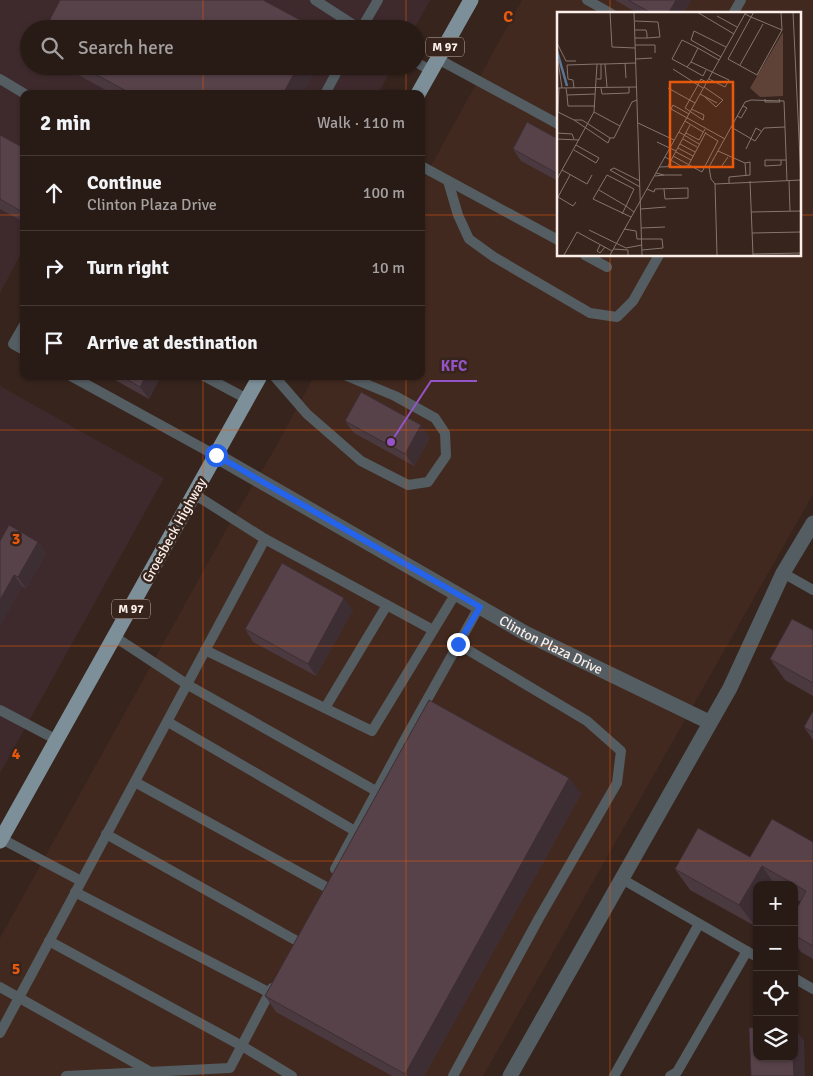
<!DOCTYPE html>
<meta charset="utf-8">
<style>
:root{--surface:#281b16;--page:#30241f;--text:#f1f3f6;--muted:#a5a1a1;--line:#443935}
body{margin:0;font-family:Signika,sans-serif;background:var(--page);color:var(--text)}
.controls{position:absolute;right:15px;bottom:15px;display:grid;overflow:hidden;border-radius:10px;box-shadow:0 1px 4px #0004}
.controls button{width:45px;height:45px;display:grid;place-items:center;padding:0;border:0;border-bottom:1px solid var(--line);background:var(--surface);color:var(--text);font:25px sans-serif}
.stop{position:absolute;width:15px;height:15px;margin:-11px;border:4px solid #2563eb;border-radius:50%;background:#fff}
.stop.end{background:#2563eb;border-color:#fff;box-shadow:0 1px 5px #0008}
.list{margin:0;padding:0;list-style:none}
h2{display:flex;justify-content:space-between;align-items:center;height:65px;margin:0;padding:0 20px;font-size:21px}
h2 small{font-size:16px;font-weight:400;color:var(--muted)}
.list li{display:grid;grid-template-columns:32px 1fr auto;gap:15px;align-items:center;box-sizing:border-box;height:75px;padding:0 20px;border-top:1px solid var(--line)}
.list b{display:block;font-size:19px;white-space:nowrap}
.list p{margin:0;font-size:16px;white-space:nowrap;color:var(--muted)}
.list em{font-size:16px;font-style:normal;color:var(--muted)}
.icon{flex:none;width:28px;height:28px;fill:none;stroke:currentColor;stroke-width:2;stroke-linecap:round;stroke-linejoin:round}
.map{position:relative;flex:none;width:813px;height:1076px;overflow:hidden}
.search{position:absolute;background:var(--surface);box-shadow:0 1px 4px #0004;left:20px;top:20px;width:405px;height:55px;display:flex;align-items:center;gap:12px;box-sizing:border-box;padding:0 18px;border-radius:28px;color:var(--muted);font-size:19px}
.panel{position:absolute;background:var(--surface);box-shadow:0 1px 4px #0004;left:20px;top:90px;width:405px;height:290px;border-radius:10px}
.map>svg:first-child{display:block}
</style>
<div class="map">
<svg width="813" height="1076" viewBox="0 0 813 1076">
<rect width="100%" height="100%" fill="#36241d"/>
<path fill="#42291f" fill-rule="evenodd" d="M522 0H813V494L483 1076H0V938L225 532 277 445 314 376H421V184ZM558 14H799V255H558Z"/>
<g fill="#3e2a2c">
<path d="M0 0H430L414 29H29V66H393L378 94H24V248L0 293Z"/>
<path d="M0 386 164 478 0 773Z"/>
</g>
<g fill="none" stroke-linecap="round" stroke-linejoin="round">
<g stroke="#545d62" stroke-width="10">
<path d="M315 0 360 29"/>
<path d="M587 0 612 14"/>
<path d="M733 14 741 0"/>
<path d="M361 29 378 0"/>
<path d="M438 59 558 124"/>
<path d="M416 62 431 71"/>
<path d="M0 79 25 94"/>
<path d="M325 94 340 66"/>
<path d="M421 166 558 240"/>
<path d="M448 181 458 215 469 239 494 257 590 313 617 317 633 301 659 255"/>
<path d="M585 255 607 267"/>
<path d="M24 325 13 344 24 350"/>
<path d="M71 376 215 455"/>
<path d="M204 376 247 399"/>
<path d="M274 376 307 414 361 461 408 485 428 482 446 456 445 433 435 418 395 396 347 376"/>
<path d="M194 494 265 539 433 630"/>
<path d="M783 573 813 590"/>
<path d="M115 637 188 685 376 791"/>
<path d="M205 650 372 731 456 593"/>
<path d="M325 708 387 605"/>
<path d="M0 710 57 740"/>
<path d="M168 722 355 831"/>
<path d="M135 782 326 887"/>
<path d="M106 834 297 941"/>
<path d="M0 838 81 881"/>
<path d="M335 869 405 739 479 607"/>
<path d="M622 879 757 957"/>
<path d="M75 892 270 993"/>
<path d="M49 941 242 1046 292 1076"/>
<path d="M794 978 813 989"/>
<path d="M0 987 149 1071"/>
<path d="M0 1033 265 539"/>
<path d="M66 1076 230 1068 272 988"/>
<path d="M453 1076 539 918 617 783 621 751 587 721 458 644"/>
<path d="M614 1076 699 924"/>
<path d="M670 1076 677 1072 747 951"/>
</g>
<g stroke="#545d62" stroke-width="15">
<path id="s1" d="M215 455 525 633 709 722"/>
<path d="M510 1076 730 688 783 573 813 523"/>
</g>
<g stroke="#7d909a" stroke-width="15">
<path d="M418 94 471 0"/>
<path d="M0 841 260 376"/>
</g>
</g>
<g fill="#4b3940">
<path d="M615 0H691L683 14H639Z"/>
<path d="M62 66H317L302 94H113Z"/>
<path d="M0 135 24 148V222L0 209Z"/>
<path d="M558 139V181L521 161 513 149Z"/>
<path d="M108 376H161L149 399Z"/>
<path d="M345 421 430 437 414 466 354 433Z"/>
<path d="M0 541 38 542 46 553 26 589 22 586 0 625Z"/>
<path d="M353 610 316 676 253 642 245 629Z"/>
<path d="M813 630V696L785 680 770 659Z"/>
<path d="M813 711V740L804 727Z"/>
<path d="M569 778 581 794 424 1076H392L276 1012 265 996Z"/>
<path d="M813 842V959L801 952 794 943V935L801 902 794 898V885H757L755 926 690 890 675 869 750 857Z"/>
</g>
<g fill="#3d2e34">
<path d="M676 0H691L683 14H668Z"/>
<path d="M298 66H317L302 94H283Z"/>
<path d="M146 376H161L149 399 140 387Z"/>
<path d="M421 425 430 437 414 466 405 454Z"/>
<path d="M38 542 46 553 26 589 18 577Z"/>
<path d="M14 575 22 586 0 625V600Z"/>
<path d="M344 598 353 610 316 676 308 664Z"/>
<path d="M569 778 581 794 424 1076H407L405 1074Z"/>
<path d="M762 866 775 885H757V923L755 926 739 905Z"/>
<path d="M794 1027 804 1041 805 1076H794L793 1057H794Z"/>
</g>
<g fill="#57424a" stroke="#3d2e34">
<path d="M60 0H263L317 29H45Z"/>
<path d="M628 0H676L668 14H653Z"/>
<path d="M80 66H298L283 94H132Z"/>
<path d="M527 122 558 139V174L513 149Z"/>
<path d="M0 135 24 148V213L0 199Z"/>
<path d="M121 376H146L140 387Z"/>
<path d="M361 392 421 425 405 454 345 421Z"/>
<path d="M9 525 38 542 18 577 14 575 0 600V541Z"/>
<path d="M282 563 344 598 308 664 245 629Z"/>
<path d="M792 619 813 630V683L770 659Z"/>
<path d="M429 700 569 778 405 1074 265 996Z"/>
<path d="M813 711V732L804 727Z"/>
<path d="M772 819 813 842V946L794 935V914L806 891 762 866 739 905 675 869 698 828 750 857Z"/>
<path d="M757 1027V1057H793L794 1076H751L749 1028Z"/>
</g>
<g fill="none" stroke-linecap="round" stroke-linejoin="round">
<path stroke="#2563eb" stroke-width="6" d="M216 455 480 607 458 644"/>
</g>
<path fill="none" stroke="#e8590c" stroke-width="1" stroke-opacity="0.55" d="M203 0V29M406 0V29M610 0V14M203 66V94M406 66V94M0 215H24M421 215H558M799 215H813M610 255V1076M203 376V1076M406 376V1076M0 430H813M0 646H813M0 861H813"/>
<g text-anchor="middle" stroke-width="5" stroke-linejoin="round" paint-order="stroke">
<g fill="#36241d" stroke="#c1b2ac" stroke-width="1">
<rect x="426" y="37.5" width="38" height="19" rx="4"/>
<rect x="112" y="599.5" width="38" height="19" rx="4"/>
</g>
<g font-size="12" font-weight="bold" fill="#fcefea">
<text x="445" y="51">M 97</text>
<text x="131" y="613">M 97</text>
</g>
<g font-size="14" fill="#fcefea" stroke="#36241d">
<text transform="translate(174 530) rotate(-61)" y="5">Groesbeck Highway</text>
<text dy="5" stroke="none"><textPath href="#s1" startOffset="386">Clinton Plaza Drive</textPath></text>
</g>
</g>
<g transform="translate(557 12)">
<rect width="244" height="244" fill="#36241d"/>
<path d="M226 20V84L203 85 193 76Z" fill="#5f4237"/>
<path fill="none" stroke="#5b7695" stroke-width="2.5" d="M0 39 10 74"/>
<path fill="none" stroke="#85756f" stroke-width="1" d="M53 0 55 35 78 36M77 0 85 243M140 0 177 22M197 0 194 5 225 18M236 0 244 168M188 2 194 5 171 47 200 63 225 18 224 0M160 4 180 15M78 9 101 10 103 25 90 26M78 18H89L90 22V26H78M0 31 9 49H19M78 33H98V41M0 41 5 76M164 45 134 28 137 19 169 35M79 47 95 46M134 50 130 55 115 47 125 28 141 36M68 51 69 66M40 52H48L50 75M48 52 79 51M183 53 206 12M130 55 146 64 149 58M116 57 141 73 144 67 149 70M40 67H44V52M152 67 168 75 172 68 134 50 141 36 162 48M147 75 166 88 159 95 148 85M0 76 80 75M9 76 10 83 38 82M44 76 45 82 72 81V75M111 76 138 91M143 82 160 91M10 83 11 94H38M208 87V90H223L222 87M134 97 147 103 146 108 128 96 141 73 146 76M1 100 17 108H25L53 126 51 131 17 108M1 100 2 76M37 100 63 114M132 102 116 93 114 97 168 127M180 104 184 106 190 96 186 94M128 109 146 120M81 111 117 128M174 115 198 129 207 116 228 115M122 120 142 132M0 121 15 122 17 127M129 121 142 128 148 117M53 126H57L75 90 80 88M0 127 22 128M126 127 140 135M100 130 119 139M123 132 138 140M121 136 136 144M189 137 199 116 204 119M17 138 39 151 42 146 19 133M161 139 188 151M119 140 134 148M116 144 145 160 161 129 148 121M108 145 124 154M224 148V153L208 154V148H229M111 154 133 113M102 155 131 154 149 120M152 155H164L171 145M5 158 30 172 35 163M107 163H125M98 164 107 163 99 161M0 167 37 100 40 52 10 53 11 67 16 68 17 76M83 169 57 156 53 158 83 175M193 169 196 243M232 169 233 199M172 171V165L193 163V150L188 151 189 163M158 172 154 167 152 155 188 90 194 88 227 89 230 169M158 172 244 168M158 172 160 243M90 177 97 180 98 177 131 176V186L108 187 107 177M42 178 69 194 65 202M1 185 13 163M1 185 16 194 19 190M84 197 109 195M194 200 244 199M74 205 36 187 50 163 77 177 69 194 77 200M84 216 108 215M67 217 79 219 80 227H105L106 236 85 238M32 218 69 236 85 233M195 221 244 220M43 233 40 239 43 241 48 235M56 237 71 238V243M196 242 244 241M7 243 20 220 55 239M53 243 189 0"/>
<path fill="#e8590c" fill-opacity="0.15" stroke="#e8590c" stroke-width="2.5" d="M113 70H176V155H113Z"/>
<rect width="244" height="244" fill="none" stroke="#fcefea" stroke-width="2.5"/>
</g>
<g font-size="16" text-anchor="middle" font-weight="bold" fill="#e8590c" stroke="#36241d" stroke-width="5" stroke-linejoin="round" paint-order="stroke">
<text x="508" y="22">C</text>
<text x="16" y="544">3</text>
<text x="16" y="759">4</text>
<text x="16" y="974">5</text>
</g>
<path fill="none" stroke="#9553c8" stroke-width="2" d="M391 442L431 381H477"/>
<circle fill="#9553c8" stroke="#36241d" stroke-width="2" cx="391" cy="442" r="5"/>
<g font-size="15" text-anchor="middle" font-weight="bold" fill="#9553c8" stroke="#36241d" stroke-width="5" stroke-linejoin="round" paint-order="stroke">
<text x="454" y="371">KFC</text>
</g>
</svg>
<div class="controls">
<button>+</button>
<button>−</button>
<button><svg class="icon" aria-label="locate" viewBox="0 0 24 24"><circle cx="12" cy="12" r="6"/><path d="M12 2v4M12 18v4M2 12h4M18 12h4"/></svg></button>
<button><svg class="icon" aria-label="layers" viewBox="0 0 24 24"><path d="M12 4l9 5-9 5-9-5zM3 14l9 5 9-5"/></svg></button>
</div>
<div class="stop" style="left:216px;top:455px"></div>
<div class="stop end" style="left:458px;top:644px"></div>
<div class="search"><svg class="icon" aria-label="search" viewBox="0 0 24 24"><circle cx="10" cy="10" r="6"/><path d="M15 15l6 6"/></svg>Search here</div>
<section class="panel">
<h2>2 min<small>Walk · 110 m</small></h2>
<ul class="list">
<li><svg class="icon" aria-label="ahead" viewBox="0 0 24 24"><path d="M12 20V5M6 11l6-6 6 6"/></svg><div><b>Continue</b><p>Clinton Plaza Drive</p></div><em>100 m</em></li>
<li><svg class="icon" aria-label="right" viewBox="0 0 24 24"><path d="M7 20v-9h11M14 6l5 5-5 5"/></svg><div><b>Turn right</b></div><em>10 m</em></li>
<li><svg class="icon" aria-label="arrive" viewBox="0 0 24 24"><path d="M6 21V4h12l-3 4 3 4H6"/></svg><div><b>Arrive at destination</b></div></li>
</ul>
</section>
</div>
